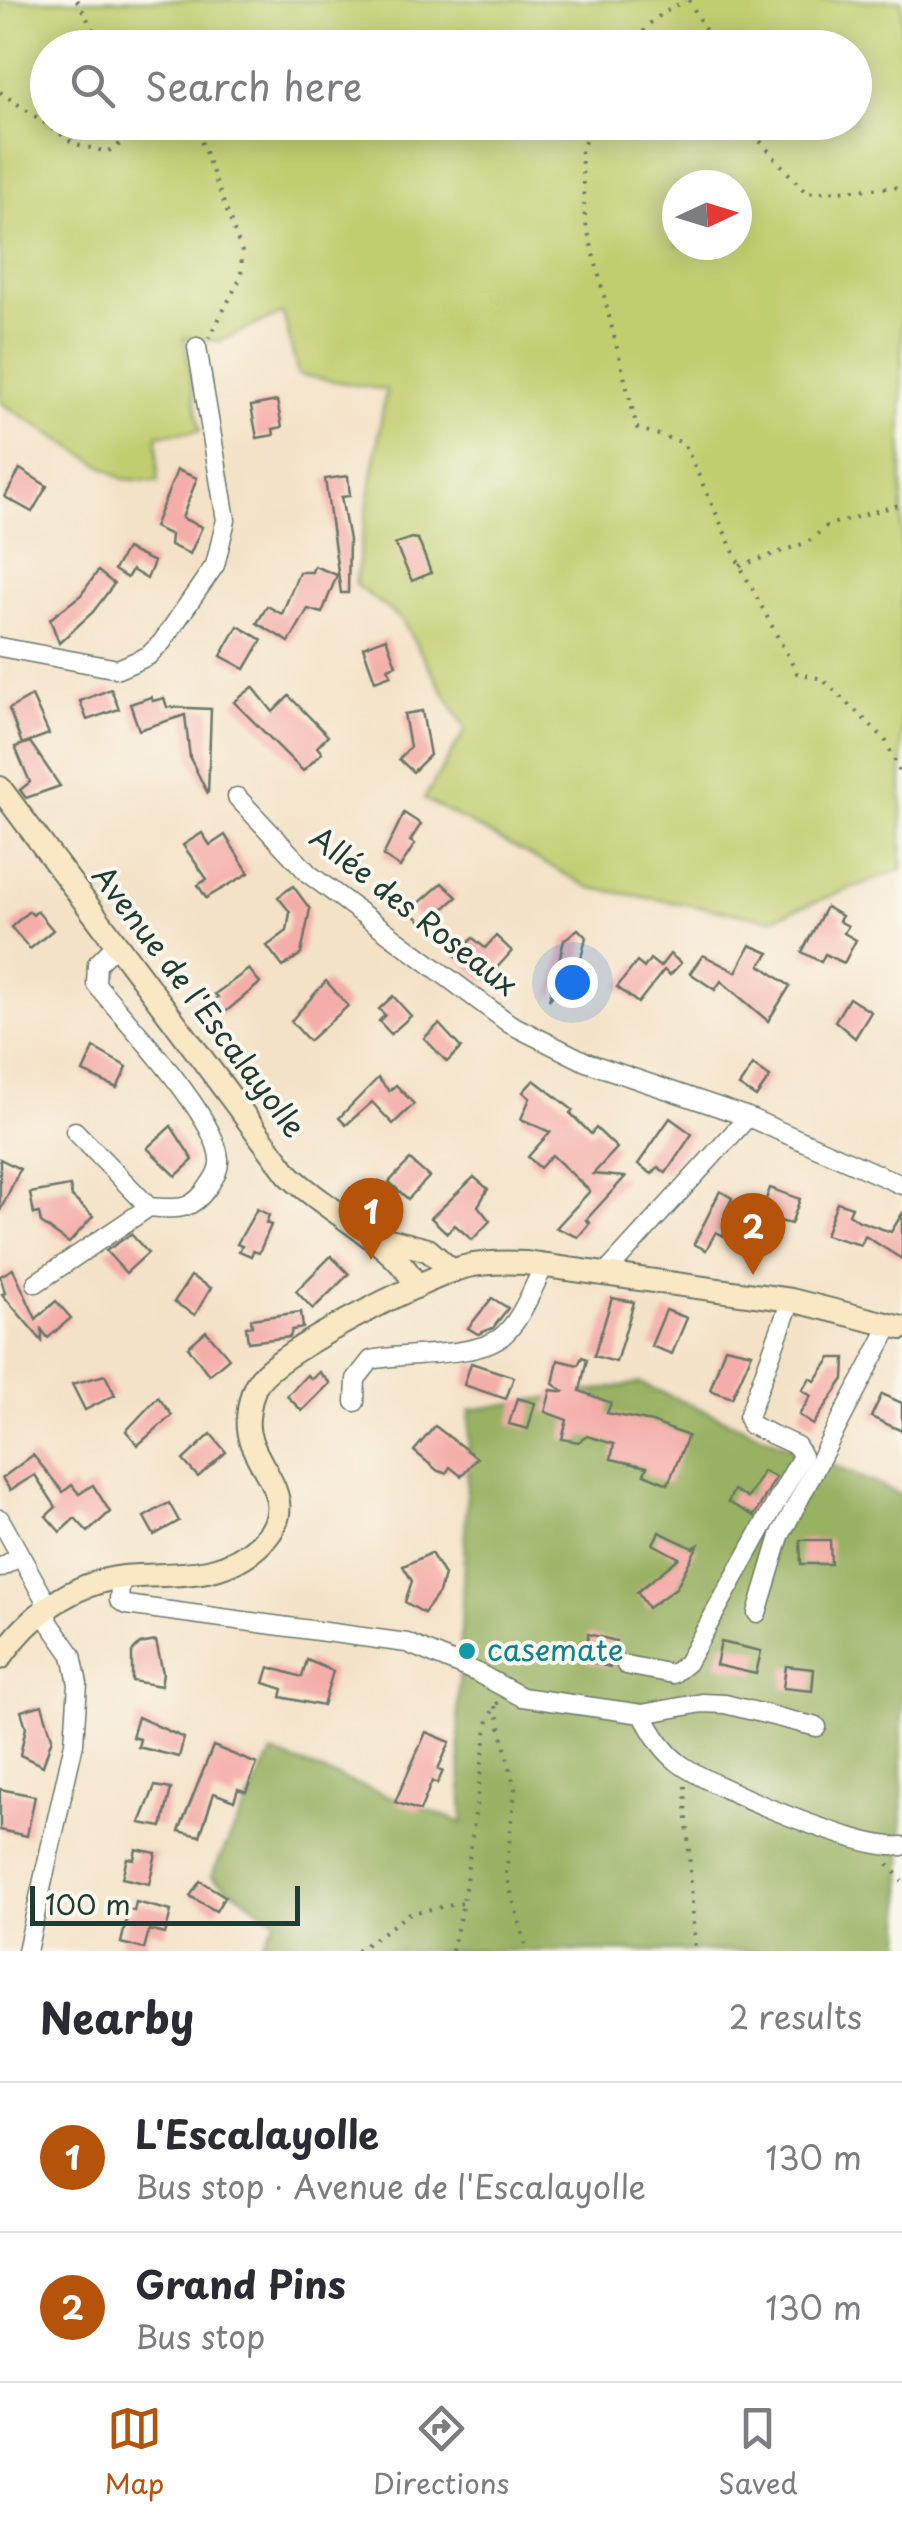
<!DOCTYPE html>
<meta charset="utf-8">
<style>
:root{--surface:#fff;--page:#f7f7f7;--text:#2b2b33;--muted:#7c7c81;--line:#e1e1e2;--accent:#b45309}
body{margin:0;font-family:"Playpen Sans",sans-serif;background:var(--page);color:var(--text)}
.compass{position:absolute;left:662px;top:170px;width:90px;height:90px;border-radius:50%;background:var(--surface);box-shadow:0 5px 25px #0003;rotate:86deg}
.scale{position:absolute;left:30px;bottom:25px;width:270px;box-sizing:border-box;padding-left:10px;border:5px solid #1f3d34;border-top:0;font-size:28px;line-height:35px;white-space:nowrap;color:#1f3d34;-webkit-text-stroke:8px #fbf7ec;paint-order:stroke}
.you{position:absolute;left:572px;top:982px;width:35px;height:35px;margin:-25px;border:8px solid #fff;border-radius:50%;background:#1a73e8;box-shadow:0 0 0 15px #1a73e833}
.badge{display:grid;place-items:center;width:65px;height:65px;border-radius:50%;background:var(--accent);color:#fff;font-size:32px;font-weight:700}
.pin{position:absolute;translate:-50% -82px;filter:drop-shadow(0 2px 5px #0008)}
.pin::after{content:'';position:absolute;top:52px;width:35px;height:30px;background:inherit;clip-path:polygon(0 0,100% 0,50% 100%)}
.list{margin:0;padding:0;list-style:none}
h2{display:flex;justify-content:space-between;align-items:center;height:130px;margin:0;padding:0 40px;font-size:42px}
h2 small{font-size:32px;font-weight:400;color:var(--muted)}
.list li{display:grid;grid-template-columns:65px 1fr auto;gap:30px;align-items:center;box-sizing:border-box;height:150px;padding:0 40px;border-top:2px solid var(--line)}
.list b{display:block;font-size:38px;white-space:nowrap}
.list p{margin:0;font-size:32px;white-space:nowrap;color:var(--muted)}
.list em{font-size:32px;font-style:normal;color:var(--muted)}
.icon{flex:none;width:55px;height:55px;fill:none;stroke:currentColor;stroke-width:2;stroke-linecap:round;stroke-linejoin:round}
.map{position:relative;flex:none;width:902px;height:1951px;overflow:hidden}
.search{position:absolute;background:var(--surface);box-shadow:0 5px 25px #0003;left:30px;right:30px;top:30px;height:110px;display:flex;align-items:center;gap:25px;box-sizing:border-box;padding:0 35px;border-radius:55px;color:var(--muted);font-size:38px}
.sheet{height:430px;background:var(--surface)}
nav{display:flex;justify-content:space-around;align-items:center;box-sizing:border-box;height:140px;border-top:2px solid var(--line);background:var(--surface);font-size:28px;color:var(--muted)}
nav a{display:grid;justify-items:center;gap:5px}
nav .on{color:var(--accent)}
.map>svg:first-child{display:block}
</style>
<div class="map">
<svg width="902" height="1951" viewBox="0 0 902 1951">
<rect width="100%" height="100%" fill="#fbf7ec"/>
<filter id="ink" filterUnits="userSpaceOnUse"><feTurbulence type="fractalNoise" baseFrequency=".01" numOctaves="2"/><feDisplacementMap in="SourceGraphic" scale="20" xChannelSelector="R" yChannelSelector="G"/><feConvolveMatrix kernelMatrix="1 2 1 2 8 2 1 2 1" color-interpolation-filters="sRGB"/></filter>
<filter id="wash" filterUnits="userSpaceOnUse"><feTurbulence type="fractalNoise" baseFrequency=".0048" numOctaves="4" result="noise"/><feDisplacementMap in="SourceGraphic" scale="40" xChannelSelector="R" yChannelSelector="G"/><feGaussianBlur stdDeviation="2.25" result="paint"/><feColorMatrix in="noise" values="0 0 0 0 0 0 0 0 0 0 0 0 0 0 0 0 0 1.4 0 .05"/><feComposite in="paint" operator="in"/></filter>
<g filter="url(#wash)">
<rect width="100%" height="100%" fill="#f4e2c7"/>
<path fill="#c1ce70" stroke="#708652" stroke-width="2.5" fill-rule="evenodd" d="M0 0H902V869L771 919 591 888 424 799 466 729 401 619 355 585 386 390 298 375 283 313 220 341 184 338 200 431 157 435 158 482 123 479 0 402ZM48 48H854V122H48ZM677 185H737V245H677Z"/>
<path fill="#98b162" stroke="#5c774b" stroke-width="2.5" d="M640 1383 902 1495V1951H257L276 1920 211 1876 272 1753 463 1823 458 1710 470 1410Z"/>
<g id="blocks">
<g fill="#f4ada9">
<path d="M277 401 282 427 273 429 274 435 257 438 251 406Z"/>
<path d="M20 469 47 486 32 512 5 497Z"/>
<path d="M177 470 197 478 182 518 202 527 190 554 170 545 171 535 154 527Z"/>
<path d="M348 476 350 496 341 497 349 540 348 593H341L325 479Z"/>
<path d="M411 538 418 539 431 573 412 581 395 544Z"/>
<path d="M126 549 154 562 147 579 132 570 127 578 114 570Z"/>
<path d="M314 566 337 575 322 613 308 609 289 642 257 623 267 606 282 614 299 572H312Z"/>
<path d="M98 571 114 584 93 612 59 643 50 619 81 595Z"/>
<path d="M238 626 262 640 245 669 221 656Z"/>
<path d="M386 638 396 665 388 668 391 675 375 681 363 647Z"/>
<path d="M253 687 273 712 289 696 328 736 317 747 322 753 303 771 234 702Z"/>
<path d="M111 689 119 709 87 720 80 701Z"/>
<path d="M32 696 49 734 22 744 9 709Z"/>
<path d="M151 697 153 701 164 698 167 707 211 709 208 794 190 758 185 715 139 730 130 704Z"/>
<path d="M422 711 430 755 413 772 399 759 410 747 404 714Z"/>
<path d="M30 742 60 786 26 798 20 790 30 782 15 747Z"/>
<path d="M404 813 421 824 410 841 415 844 400 867 383 856Z"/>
<path d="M202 833 210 845 225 835 249 873 206 898 198 885 207 879 183 845Z"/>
<path d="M442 883 457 897 425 925 410 911Z"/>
<path d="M293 886 310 909 301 954 283 967 267 946 287 931 290 912 278 897Z"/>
<path d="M826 907 842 916 839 921 848 926 844 933 856 940 844 963 825 954 821 962 802 952Z"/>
<path d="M29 911 33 915 37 911 53 930 30 949 11 927Z"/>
<path d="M578 929 586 937 578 971 573 970 549 1000 564 940Z"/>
<path d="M496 936 512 951 484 982 456 956 473 938 485 948Z"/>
<path d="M750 945 769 953 760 965 790 986 768 1021 721 981 715 990 690 973 703 955 736 972Z"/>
<path d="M670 954 681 963 670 975 664 970 638 1003 617 987 637 962 644 968 650 959 660 967Z"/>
<path d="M249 969 260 983 222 1015 211 1002 218 997 215 994Z"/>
<path d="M326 981 348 1006 309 1041 291 1021Z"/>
<path d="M393 996 411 1016 391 1034 379 1021 385 1015 379 1009Z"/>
<path d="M849 998 871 1012 855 1038 835 1021Z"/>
<path d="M439 1024 461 1048 447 1062 424 1038Z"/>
<path d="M94 1048 127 1067 117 1088 83 1072Z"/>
<path d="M753 1065 770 1077 756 1097 739 1086Z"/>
<path d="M378 1078 389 1091 396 1085 414 1104 393 1124 372 1102 346 1125 339 1118Z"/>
<path d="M534 1080 573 1110 570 1113 591 1134 596 1128 617 1148 593 1174 625 1177 586 1220 590 1223 578 1237 556 1228 590 1191 552 1155 540 1168 528 1157 550 1132 521 1119 530 1098 523 1092Z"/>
<path d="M670 1118 692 1134 666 1173 658 1167 652 1174 638 1164Z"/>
<path d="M171 1126 193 1160 176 1176 147 1148Z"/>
<path d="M0 1159 20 1169 0 1211Z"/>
<path d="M410 1160 429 1177 408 1199 389 1182Z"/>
<path d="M474 1177 488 1189 478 1206 490 1221 472 1240 455 1225 447 1233 431 1218Z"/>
<path d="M70 1186 72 1197 93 1216 69 1243 41 1223 39 1213 34 1214 30 1193Z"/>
<path d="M770 1188 800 1199 791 1224 780 1221 778 1226 759 1219Z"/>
<path d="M720 1191 732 1198 725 1213 733 1217 724 1236 716 1232 706 1250 694 1244Z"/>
<path d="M837 1202 852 1207 849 1214 859 1221 891 1232 902 1214V1259L865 1236 861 1245 825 1235Z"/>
<path d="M257 1209 269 1215 266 1223 271 1225 259 1253 253 1251 251 1256 239 1251 242 1246 237 1244Z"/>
<path d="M131 1234 148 1253 126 1273 106 1251Z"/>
<path d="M331 1256 349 1274 313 1309 296 1291Z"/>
<path d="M13 1269 36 1319 56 1301 71 1318 48 1338 42 1330V1341L2 1294 5 1293 0 1276Z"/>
<path d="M191 1276 211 1288 195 1315 174 1302Z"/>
<path d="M492 1298 508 1308 493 1328 478 1334 468 1328Z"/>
<path d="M612 1298 634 1302 616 1362 594 1356Z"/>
<path d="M666 1310 687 1318 672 1354 651 1346Z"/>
<path d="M301 1312 303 1328 292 1330 290 1337 248 1342 246 1327 252 1326 251 1319Z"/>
<path d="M206 1331 229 1358 209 1375 188 1347Z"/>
<path d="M725 1347 752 1353 732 1398 710 1390Z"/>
<path d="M582 1357 587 1359 580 1391 611 1403 607 1413 652 1422 688 1436 668 1484 644 1474 647 1467 611 1459 614 1444 587 1436 578 1442 562 1439 567 1420 545 1412 551 1390 565 1392 553 1384 558 1360 578 1365Z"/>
<path d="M831 1358H845L844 1379 813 1425 799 1415 811 1396 802 1390 810 1378 815 1381Z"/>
<path d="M471 1363 514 1377 506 1399 464 1385Z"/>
<path d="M319 1372 330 1383 302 1411 287 1396 307 1375 312 1379Z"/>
<path d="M105 1375 115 1395 85 1410 72 1384Z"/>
<path d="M882 1394 902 1403V1431L871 1417Z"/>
<path d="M158 1397 172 1415 138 1445 126 1431Z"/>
<path d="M517 1398 535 1403 528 1429 509 1424Z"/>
<path d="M435 1426 477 1458 461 1476 450 1467 446 1473 438 1471 414 1451Z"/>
<path d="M211 1434 226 1452 198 1477 183 1460Z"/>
<path d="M33 1455 63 1492 72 1485 79 1494 93 1485 110 1512 88 1532 75 1518 60 1532 46 1516 56 1507 35 1475 10 1490 2 1478Z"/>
<path d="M763 1471 776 1477 754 1516 728 1502 734 1490 748 1498Z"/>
<path d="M169 1503 179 1521 154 1535 144 1517Z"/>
<path d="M659 1532 693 1548 698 1545 676 1588 648 1608 637 1592 679 1558 653 1544Z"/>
<path d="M800 1540H830L831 1564H801Z"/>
<path d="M431 1553 444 1575 439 1593 424 1613 405 1602 412 1581 403 1566Z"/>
<path d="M588 1634 616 1641 610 1667 586 1662Z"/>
<path d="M156 1641 163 1673 161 1686 132 1681V1652L140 1644Z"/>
<path d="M721 1642 761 1651 756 1674 716 1665Z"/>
<path d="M307 1660 333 1671 323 1706 281 1697 283 1689 264 1683 269 1667 302 1677Z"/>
<path d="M786 1666 814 1669 812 1691 783 1688Z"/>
<path d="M42 1705 52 1738 43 1766 20 1755 26 1727 21 1711Z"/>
<path d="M138 1717 184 1738 179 1757 138 1747 140 1739 132 1737Z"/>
<path d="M426 1732 450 1742 438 1769 443 1771 437 1784 432 1781 420 1811 395 1802Z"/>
<path d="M213 1746 257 1764 246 1792 238 1789 234 1801 214 1793 200 1836 179 1831Z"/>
<path d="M155 1786 171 1789 162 1827 140 1823Z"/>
<path d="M0 1789 35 1796 27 1836 0 1830Z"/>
<path d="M136 1849 156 1853 149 1884 122 1878 127 1858 134 1859Z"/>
<path d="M200 1881 225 1896 216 1911 190 1896Z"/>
<path d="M136 1902 171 1911 165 1934 149 1930 144 1949 121 1943 129 1909 134 1911Z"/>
</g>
</g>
</g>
<g filter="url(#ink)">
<use href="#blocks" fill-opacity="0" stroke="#6a7767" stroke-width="2.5"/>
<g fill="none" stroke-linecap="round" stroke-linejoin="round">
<defs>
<g id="street">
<path d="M0 647 118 669 148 656 162 642 215 565 226 520 197 347"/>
<path d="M237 797 309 874 510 1024 586 1062 748 1117 902 1185"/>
<path d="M75 1131 149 1207C177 1209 191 1212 208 1187 214 1178 220 1170 219 1159 217 1117 125 1020 96 984L97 964 117 944"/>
<path d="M605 1274 748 1117"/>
<path d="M36 1283 149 1207"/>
<path d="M355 1402 356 1379 371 1360C405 1352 473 1358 500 1338 521 1322 532 1289 544 1266"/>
<path d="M0 1519 44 1598 48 1621 72 1655 78 1684 74 1743 27 1951"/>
<path d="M0 1568 20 1556"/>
<path d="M121 1577 119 1600 126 1605 407 1643 476 1672 522 1697 642 1714 702 1703 725 1704 817 1727"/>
<path d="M757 1613 780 1536 891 1324"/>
<path d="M626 1665 673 1674 687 1663 802 1456 797 1446 751 1425 748 1417 791 1300"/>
<path d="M642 1714C652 1732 662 1750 679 1763 712 1788 863 1851 902 1846"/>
</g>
<g id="secondary">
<path d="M0 788 288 1174C324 1210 400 1246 416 1287"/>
<path d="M378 1237 428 1250 452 1271"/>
<path d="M0 1658C29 1616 71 1583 124 1577 173 1572 220 1582 260 1544 310 1498 242 1462 248 1418 249 1407 252 1391 258 1382 278 1351 426 1278 464 1267 484 1262 505 1262 525 1263L791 1300 902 1328"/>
</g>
</defs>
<use href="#street" stroke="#6a7767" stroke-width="21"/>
<use href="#secondary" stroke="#6a7767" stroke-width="26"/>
<g stroke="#6a7767" stroke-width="4" stroke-dasharray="2.5 8" stroke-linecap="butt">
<path d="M77 0 96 35 109 48"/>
<path d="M689 0 715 48"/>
<path d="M630 48 653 20 685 0"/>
<path d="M0 92 75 144 107 152 157 122"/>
<path d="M194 122 242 252 241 277 209 338"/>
<path d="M594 122 581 150 585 220 637 428 684 443 740 566 797 673 822 679 885 739 902 777"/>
<path d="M752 122 759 140 806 193 902 187"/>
<path d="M740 566 808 542 828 525 902 504"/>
<path d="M495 1706 515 1789 506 1874 527 1951"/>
<path d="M685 1786 695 1951"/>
<path d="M888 1864 902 1881"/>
<path d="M357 1951 410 1913 463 1903"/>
<path d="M452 1951 463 1903 488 1719 498 1702"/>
</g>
<use href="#street" stroke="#fff" stroke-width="18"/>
<use href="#secondary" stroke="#fae7c3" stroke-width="22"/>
</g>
</g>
<circle fill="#0f9aa8" stroke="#fbf7ec" stroke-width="4" cx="467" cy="1651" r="10"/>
<g text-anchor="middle" stroke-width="8" stroke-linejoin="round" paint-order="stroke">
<g font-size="30" fill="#1f3d34" stroke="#fbf7ec">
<text transform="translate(413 912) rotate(38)" y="10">Allée des Roseaux</text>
<text transform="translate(198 1002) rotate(53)" y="10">Avenue de l'Escalayolle</text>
</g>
<g font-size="30" fill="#0d838f" stroke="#fbf7ec" text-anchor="start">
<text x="487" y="1661">casemate</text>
</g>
</g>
</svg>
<svg class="compass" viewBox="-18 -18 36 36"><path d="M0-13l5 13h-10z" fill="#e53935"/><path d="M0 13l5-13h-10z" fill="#7c7c81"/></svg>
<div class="scale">100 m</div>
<div class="you"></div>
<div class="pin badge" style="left:371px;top:1260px">1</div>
<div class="pin badge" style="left:753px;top:1275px">2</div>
<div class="search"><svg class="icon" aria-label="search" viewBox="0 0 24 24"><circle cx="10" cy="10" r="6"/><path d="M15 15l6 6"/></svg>Search here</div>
</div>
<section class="sheet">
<h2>Nearby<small>2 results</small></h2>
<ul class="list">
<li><span class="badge">1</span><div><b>L'Escalayolle</b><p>Bus stop · Avenue de l'Escalayolle</p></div><em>130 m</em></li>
<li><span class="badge">2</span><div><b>Grand Pins</b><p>Bus stop</p></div><em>130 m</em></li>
</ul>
</section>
<nav>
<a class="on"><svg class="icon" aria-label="map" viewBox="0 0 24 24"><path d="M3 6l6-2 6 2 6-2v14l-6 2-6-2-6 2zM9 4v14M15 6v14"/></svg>Map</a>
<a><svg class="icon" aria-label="directions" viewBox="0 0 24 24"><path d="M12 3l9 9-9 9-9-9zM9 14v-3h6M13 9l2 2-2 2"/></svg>Directions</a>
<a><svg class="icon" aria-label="saved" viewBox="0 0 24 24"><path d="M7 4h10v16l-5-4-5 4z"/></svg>Saved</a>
</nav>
